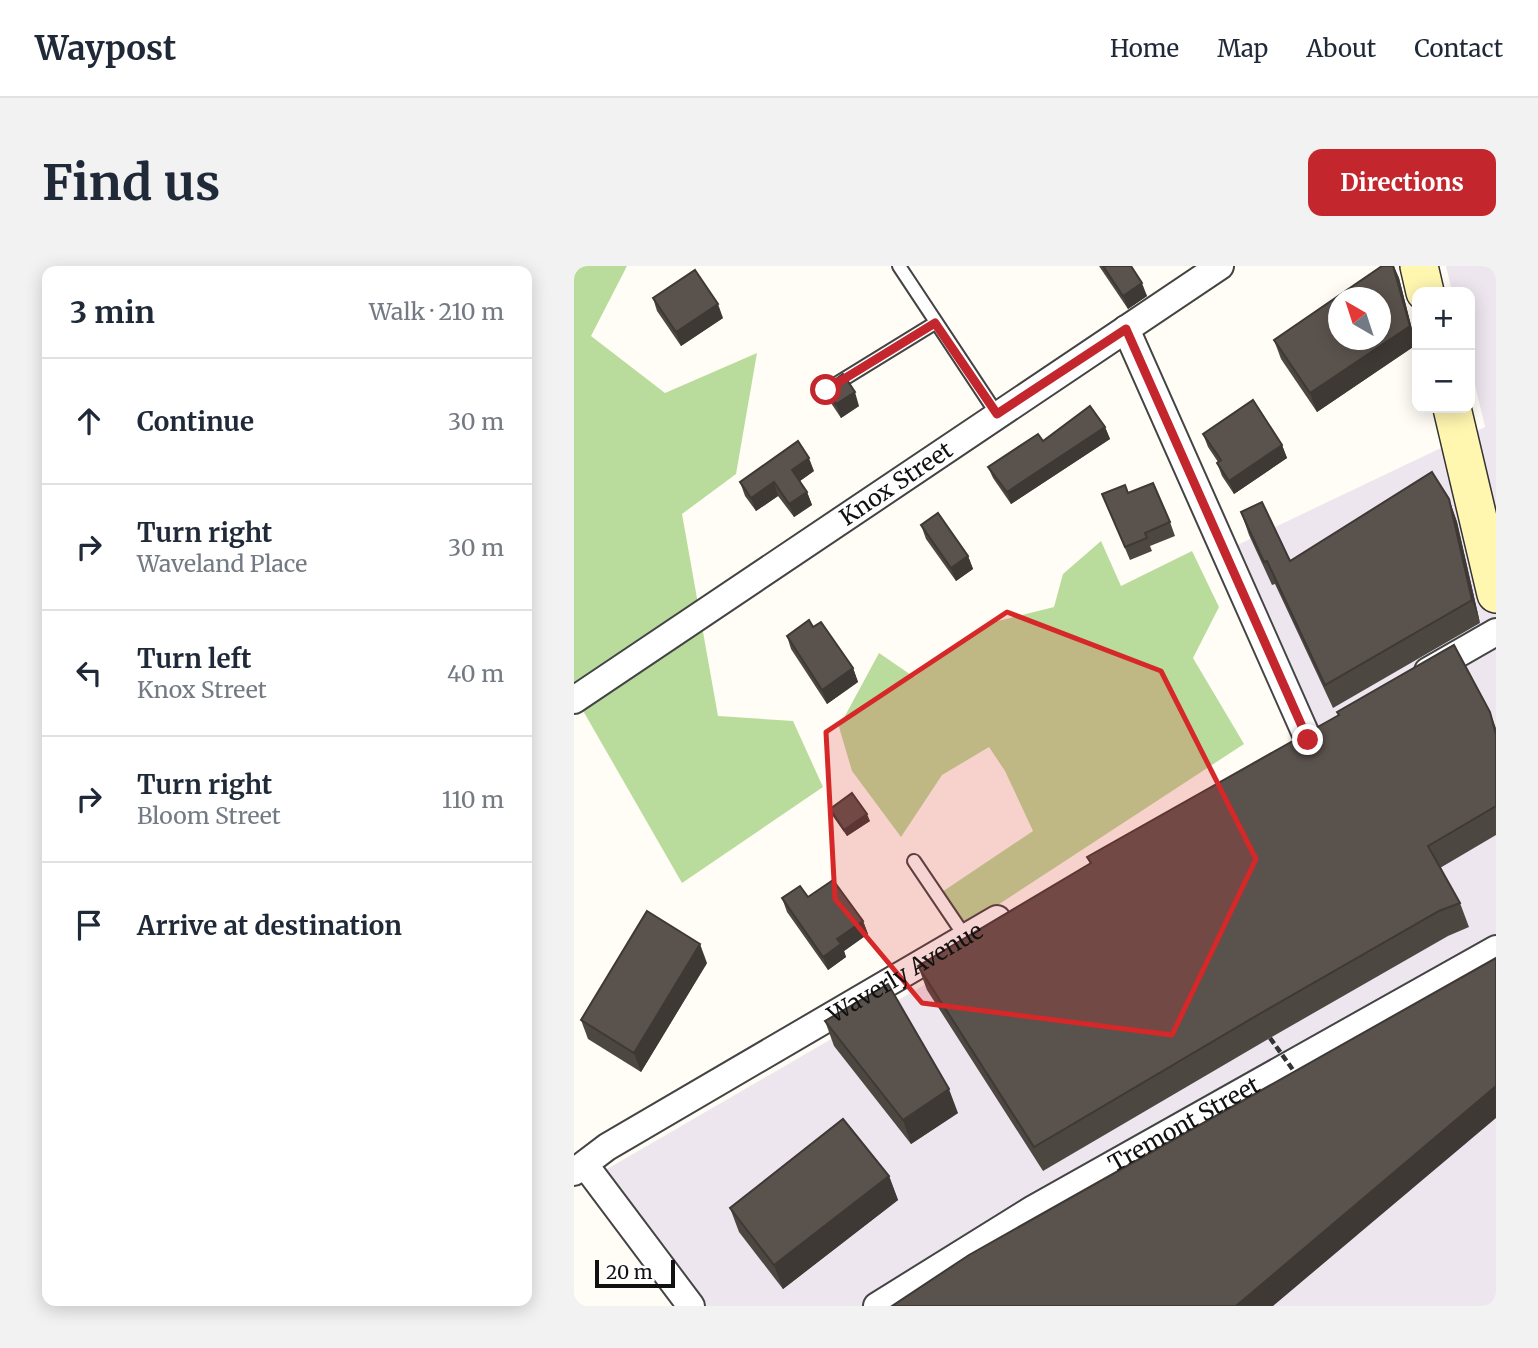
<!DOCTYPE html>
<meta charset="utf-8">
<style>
:root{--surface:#fff;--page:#f2f2f3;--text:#1f2937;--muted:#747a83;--line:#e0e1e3;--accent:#c4262e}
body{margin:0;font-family:Merriweather,serif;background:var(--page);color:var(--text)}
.controls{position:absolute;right:21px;top:21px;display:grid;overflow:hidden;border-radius:14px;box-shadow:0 4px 18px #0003}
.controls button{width:63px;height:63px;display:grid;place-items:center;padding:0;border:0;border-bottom:2px solid var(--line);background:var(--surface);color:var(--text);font:35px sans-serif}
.compass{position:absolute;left:754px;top:21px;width:63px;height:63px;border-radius:50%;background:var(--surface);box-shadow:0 4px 18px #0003;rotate:321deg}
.scale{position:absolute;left:21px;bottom:18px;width:80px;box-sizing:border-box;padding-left:7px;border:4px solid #111;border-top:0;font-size:19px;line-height:24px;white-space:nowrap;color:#111;-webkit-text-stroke:5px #fff;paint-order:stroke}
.stop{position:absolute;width:21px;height:21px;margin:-16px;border:5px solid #c4262e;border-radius:50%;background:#fff}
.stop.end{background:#c4262e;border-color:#fff;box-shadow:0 2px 7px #0008}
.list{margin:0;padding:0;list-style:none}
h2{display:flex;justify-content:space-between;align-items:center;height:91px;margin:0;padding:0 28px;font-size:30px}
h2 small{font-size:23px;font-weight:400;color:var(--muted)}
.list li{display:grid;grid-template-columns:46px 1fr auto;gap:21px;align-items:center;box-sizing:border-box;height:126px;padding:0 28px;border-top:2px solid var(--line)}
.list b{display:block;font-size:26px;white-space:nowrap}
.list p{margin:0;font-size:23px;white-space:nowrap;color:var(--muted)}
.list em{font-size:23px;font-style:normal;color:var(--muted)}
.icon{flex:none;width:38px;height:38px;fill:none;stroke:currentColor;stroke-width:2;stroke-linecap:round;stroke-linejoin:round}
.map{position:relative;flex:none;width:922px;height:1040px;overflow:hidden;border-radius:14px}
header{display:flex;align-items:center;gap:42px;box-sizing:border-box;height:98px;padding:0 35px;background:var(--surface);border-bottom:2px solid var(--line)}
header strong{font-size:33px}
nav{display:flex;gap:38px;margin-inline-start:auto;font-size:24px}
.intro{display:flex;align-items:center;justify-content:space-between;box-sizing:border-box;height:168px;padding:0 42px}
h1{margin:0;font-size:49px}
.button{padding:18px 32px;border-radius:14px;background:var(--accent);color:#fff;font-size:24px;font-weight:700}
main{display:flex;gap:42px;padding:0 42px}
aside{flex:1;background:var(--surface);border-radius:14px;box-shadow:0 4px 18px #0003}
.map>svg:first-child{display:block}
</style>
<header>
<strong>Waypost</strong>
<nav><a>Home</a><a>Map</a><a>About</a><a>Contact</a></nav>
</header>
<div class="intro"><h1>Find us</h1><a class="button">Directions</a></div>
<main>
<aside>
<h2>3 min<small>Walk · 210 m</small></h2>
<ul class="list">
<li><svg class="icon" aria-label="ahead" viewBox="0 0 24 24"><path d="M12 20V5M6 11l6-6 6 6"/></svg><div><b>Continue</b></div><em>30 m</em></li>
<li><svg class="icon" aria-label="right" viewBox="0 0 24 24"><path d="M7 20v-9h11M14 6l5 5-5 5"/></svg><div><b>Turn right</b><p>Waveland Place</p></div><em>30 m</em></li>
<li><svg class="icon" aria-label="left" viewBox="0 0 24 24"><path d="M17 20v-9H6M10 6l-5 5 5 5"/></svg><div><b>Turn left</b><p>Knox Street</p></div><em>40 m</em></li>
<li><svg class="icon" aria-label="right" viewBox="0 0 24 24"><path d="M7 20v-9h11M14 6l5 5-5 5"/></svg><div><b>Turn right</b><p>Bloom Street</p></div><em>110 m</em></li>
<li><svg class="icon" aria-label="arrive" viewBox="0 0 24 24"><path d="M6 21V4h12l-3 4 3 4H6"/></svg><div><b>Arrive at destination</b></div></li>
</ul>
</aside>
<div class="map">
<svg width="922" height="1040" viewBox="0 0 922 1040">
<rect width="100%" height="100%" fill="#fffdf5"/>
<path fill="#eee6ef" d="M872 0H922V1040H130L28 906 750 487 659 281 911 161 896 98V26H878Z"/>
<g fill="#b9dc9c">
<path d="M0 0H53L17 70 91 127 183 87 162 208 108 248 144 450 219 455 249 521 108 617 0 429Z"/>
<path d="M527 275 547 320 618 285 645 341 619 392 670 478 393 659 368 626 459 565 431 505 415 481 368 509 327 571 278 505 265 461 305 387 340 411 412 358 480 341 489 308Z"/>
</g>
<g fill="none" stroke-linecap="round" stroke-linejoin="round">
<defs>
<g id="lane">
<path d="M325 0 423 148"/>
<path d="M257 121 361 57"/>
<path d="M340 595 392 672"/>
</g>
<g id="street">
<path d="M552 63 734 473"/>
<path d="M854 405 922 366"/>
<path id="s1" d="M0 434 646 0"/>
<path d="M11 899 117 1040"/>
<path id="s2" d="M0 906 33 881 423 653"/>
<path id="s3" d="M303 1040 459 943 922 683"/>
</g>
<g id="secondary">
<path d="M845 0 851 26"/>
<path d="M878 142 922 328"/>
</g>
</defs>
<use href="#lane" stroke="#444" stroke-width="16"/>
<use href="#street" stroke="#444" stroke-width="30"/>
<use href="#secondary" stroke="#333" stroke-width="40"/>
<use href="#lane" stroke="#fff" stroke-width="12"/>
<use href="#street" stroke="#fff" stroke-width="26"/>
<use href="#secondary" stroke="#fff6b0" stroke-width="37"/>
<path stroke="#333" stroke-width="4.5" stroke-dasharray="7 3.5" stroke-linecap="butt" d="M696 772 722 808"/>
</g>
<g fill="#4d4742">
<path d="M525 0H557L573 30 554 43Z"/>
<path d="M808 0H820L825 12 842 79 743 146 707 93 700 74Z"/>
<path d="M79 32 149 52 107 80 83 45Z"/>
<path d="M251 121 285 140 267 152 255 134Z"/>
<path d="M531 161 536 173 437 238 419 212 414 201 469 175Z"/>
<path d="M629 168 708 179 713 192 660 228 648 210 643 197 644 196 634 181Z"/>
<path d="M240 205 226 215 233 226 238 239 220 251 204 230 182 245 171 230 166 216Z"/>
<path d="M554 227 596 256 601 270 576 280 578 285 556 294 528 228Z"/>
<path d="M875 233 883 256 906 357 759 442 701 318 698 319 675 269 667 246 716 295Z"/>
<path d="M347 259 394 290 399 303 382 315 352 273Z"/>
<path d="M213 370 279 402 284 416 253 438 217 383Z"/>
<path d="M916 446 922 462V569L866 602 886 637 895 661 874 670 696 772 469 905 353 724 344 700 516 598 513 591Z"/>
<path d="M256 543 296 555 273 570 258 549Z"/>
<path d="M208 632 289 655 294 668 270 685 272 691 254 704 213 646Z"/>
<path d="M133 697 67 806 14 773 7 754Z"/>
<path d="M251 755 384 847 337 878 260 780Z"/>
<path d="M315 910 324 934 209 1023 165 966 156 942Z"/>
</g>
<g fill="#3f3936">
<path d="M819 0 825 12 842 79 743 146 736 127Z"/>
<path d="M568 17 573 30 554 43 549 30Z"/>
<path d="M144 38 149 52 107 80 102 66Z"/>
<path d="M281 126 285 140 267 152 262 138Z"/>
<path d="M531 161 536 173 437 238 433 226Z"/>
<path d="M708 179 713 192 660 228 655 215Z"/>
<path d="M235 192 240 205 223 217 218 204Z"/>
<path d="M200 216 204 230 182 245 177 232Z"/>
<path d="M233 226 238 239 220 251 215 238Z"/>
<path d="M875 233 883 256 906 357 898 334Z"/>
<path d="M394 290 399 303 382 315 377 302Z"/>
<path d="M279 402 284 416 253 438 248 424Z"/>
<path d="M293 548 296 555 273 570 270 564Z"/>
<path d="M289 655 294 668 270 685 272 691 254 704 249 691 263 673Z"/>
<path d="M126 678 133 697 67 806 60 787Z"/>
<path d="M922 820V852L699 1040H662Z"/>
<path d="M375 823 384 847 337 878 329 854Z"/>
<path d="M315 910 324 934 209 1023 200 999Z"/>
</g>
<g fill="#5a524d" stroke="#3f3936" stroke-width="2" fill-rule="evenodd">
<path d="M529 0H557L568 17 549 30Z"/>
<path d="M808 0H819L836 60 736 127 700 74ZM765 32H807V74H765Z"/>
<path d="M121 4 144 38 102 66 79 32Z"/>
<path d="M269 108 281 126 262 138 251 121Z"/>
<path d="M679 134 708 179 655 215 643 197 647 194 629 168Z"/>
<path d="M516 140 531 161 433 226 414 201 464 168 469 175Z"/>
<path d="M224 175 235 192 218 204 233 226 215 238 200 216 177 232 166 216Z"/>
<path d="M858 206 875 233 898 334 751 419 693 295 690 296 667 246 688 236 716 295Z"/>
<path d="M579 217 596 256 571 267 573 272 551 281 528 228 551 219 554 227Z"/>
<path d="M364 247 394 290 377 302 347 259Z"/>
<path d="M235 354 239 361 247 356 279 402 248 424 213 370Z"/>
<path d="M880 379 916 446 922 469V540L854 580 886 637 865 645 687 747 460 881 344 700 517 597 513 591 765 449 763 446Z"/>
<path d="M278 527 293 548 270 564 256 543Z"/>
<path d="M259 614 289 655 263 673 267 678 249 691 208 632 226 620 234 631Z"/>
<path d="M73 645 126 678 60 787 7 754Z"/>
<path d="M922 692V820L662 1040H318L395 989Z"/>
<path d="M314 718 375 823 329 854 251 755Z"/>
<path d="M269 853 315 910 200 999 156 942Z"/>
</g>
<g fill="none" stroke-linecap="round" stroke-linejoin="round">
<path stroke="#c4262e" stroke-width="9" d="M252 124 361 57 423 148 552 63 734 474"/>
</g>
<path fill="#d62828" fill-opacity="0.2" stroke="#d62828" stroke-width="5" stroke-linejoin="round" d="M433 346 587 405 682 593 598 769 348 737 261 633 252 466Z"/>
<g text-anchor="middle" stroke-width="7" stroke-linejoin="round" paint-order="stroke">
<g font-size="23" fill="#111" stroke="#fff">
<text dy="8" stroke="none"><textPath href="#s1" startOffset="388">Knox Street</textPath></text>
<text dy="8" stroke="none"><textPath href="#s2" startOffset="387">Waverly Avenue</textPath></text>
<text dy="8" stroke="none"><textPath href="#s3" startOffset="357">Tremont Street</textPath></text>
</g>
</g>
</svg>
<div class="controls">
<button>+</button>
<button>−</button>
</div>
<svg class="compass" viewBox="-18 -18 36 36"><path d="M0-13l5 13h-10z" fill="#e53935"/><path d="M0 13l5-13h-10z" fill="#747a83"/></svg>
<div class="scale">20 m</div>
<div class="stop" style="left:252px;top:124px"></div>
<div class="stop end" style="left:734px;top:474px"></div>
</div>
</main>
